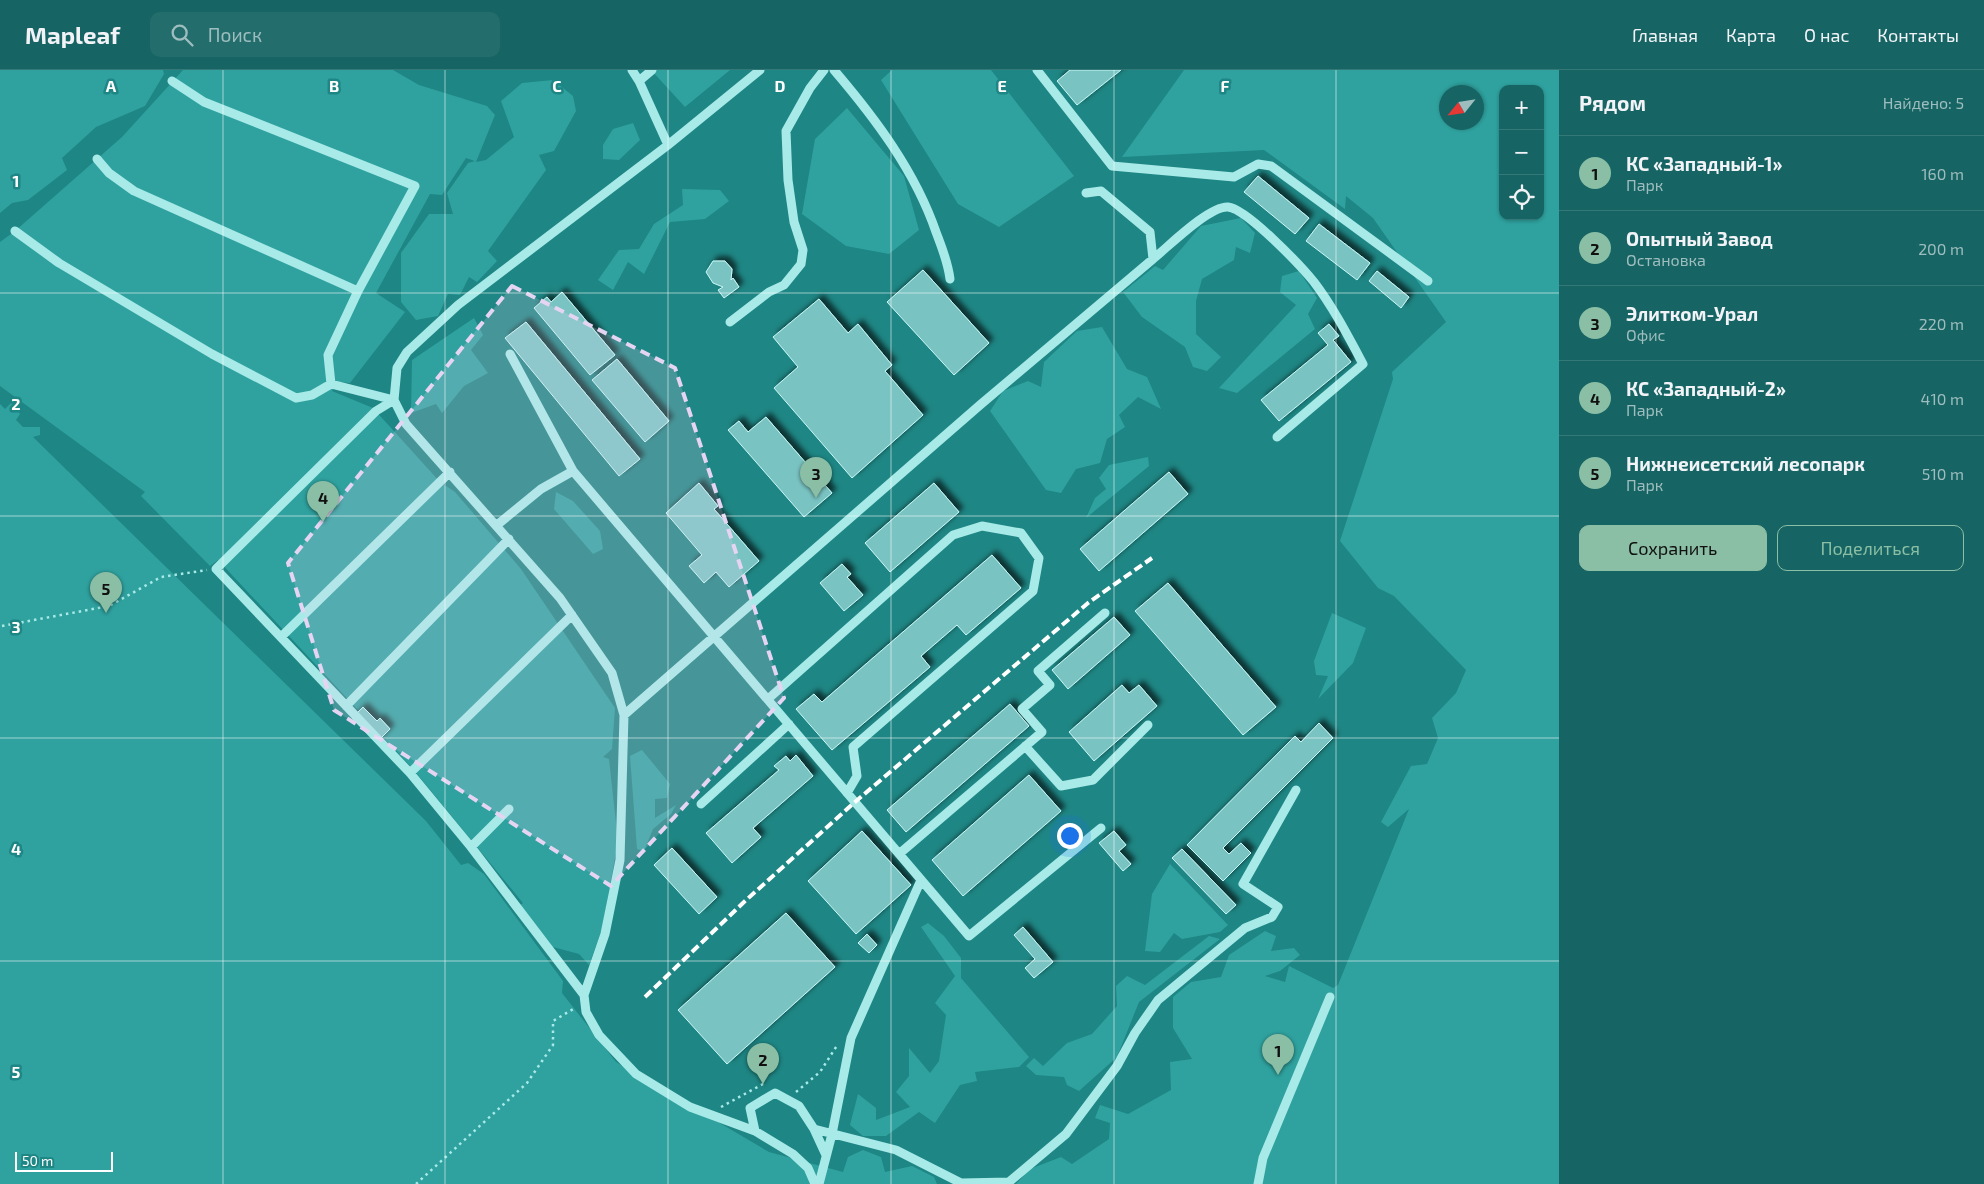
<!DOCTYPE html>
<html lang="ru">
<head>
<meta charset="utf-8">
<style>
	:root { --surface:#166463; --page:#236d6c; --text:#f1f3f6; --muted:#9ebdbe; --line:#357878; --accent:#8abfa5 }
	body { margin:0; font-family:"Exo 2",sans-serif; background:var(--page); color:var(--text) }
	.controls { position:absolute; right:15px; top:15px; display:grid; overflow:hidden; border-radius:10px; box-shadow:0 1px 4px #0004 }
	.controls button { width:45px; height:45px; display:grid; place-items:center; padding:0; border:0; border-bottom:1px solid var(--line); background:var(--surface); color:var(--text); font:25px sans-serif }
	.compass { position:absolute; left:1439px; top:15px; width:45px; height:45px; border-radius:50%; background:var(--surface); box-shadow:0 1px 4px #0004; rotate:240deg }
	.scale { position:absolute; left:15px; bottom:12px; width:98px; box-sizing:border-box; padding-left:5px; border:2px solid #fff; border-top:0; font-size:14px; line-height:18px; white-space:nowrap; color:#fff; -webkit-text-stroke:4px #1e8684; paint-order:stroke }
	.you { position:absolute; left:1069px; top:765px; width:18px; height:18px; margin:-12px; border:4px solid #fff; border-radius:50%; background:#1a73e8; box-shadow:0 0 0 8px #1a73e833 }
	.badge { display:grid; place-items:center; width:32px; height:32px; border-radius:50%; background:var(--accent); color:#111; font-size:16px; font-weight:700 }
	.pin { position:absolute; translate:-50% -41px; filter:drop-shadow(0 1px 2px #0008) }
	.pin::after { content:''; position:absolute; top:26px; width:18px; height:15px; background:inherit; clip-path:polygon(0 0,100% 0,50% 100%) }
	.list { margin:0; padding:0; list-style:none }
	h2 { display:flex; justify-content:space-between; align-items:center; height:65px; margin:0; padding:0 20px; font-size:21px }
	h2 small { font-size:16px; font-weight:400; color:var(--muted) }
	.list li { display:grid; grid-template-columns:32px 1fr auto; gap:15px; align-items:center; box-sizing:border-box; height:75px; padding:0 20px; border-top:1px solid var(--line) }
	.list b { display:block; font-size:19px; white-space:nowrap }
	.list p { margin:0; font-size:16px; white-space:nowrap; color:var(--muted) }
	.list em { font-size:16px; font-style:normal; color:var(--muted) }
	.actions { display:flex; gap:10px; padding:15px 20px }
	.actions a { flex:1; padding:11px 0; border:1px solid var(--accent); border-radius:10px; text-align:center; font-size:18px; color:var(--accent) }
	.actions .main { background:var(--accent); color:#111 }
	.icon { flex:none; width:28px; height:28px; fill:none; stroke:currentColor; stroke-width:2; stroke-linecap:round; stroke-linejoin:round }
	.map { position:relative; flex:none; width:1559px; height:1114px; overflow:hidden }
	header { display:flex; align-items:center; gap:30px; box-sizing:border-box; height:70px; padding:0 25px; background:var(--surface); border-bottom:1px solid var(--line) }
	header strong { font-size:24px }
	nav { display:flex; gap:28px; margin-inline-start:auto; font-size:18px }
	.search { width:350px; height:45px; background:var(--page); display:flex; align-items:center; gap:12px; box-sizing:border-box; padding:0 18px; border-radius:10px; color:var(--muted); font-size:19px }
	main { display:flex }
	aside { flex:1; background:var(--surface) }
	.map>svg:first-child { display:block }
</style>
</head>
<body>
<header>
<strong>Mapleaf</strong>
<div class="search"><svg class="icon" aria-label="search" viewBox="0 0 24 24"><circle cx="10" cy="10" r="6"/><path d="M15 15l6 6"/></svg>Поиск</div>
<nav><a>Главная</a><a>Карта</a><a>О нас</a><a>Контакты</a></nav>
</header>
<main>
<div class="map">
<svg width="1559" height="1114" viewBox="0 0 1559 1114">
	<defs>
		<filter id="shadow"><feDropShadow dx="4.5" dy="-4.5" stdDeviation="2.5" flood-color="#0009"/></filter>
	</defs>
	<rect width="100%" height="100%" fill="#1e8684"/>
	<path fill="#2fa29f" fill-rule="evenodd" d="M 0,0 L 163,0 L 164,4 L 145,36 L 96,57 L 62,88 L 67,100 L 28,130 L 12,133 L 0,143 Z
		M 183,0 L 393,0 L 419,15 L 487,36 L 495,45 L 476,92 L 486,90 L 514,67 L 501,31 L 522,13 L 553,10 L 573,26 L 576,41 L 554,81 L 539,85 L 546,100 L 488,181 L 497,191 L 477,212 L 469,207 L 460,225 L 448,224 L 438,246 L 416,250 L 401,232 L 401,183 L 429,144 L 453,144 L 447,123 L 468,93 L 475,91 L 466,88 L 442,125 L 430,124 L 376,223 L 405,242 L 350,313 L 339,312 L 332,321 L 373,338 L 440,412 L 455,422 L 521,499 L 615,638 L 612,679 L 603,687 L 609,689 L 618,771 L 602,859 L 589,895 L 579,884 L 553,877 L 520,835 L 523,833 L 413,699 L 218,490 L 210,496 L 141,426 L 145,422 L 0,316 L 0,172 L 15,161 L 122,67 Z
		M 651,0 L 730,0 L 685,37 Z
		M 892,0 L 991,0 L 1074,106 L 999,157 L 958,134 L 881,10 Z
		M 1184,0 L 1559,0 L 1559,1114 L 1016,1114 L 1030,1099 L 1061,1087 L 1072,1094 L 1109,1069 L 1110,1053 L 1095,1048 L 1100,1035 L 1128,1044 L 1171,1020 L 1170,992 L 1192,989 L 1173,958 L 1173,927 L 1191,912 L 1221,907 L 1229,885 L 1265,861 L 1276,866 L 1271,881 L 1294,878 L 1300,885 L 1280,901 L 1265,906 L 1285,912 L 1289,896 L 1333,918 L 1338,915 L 1409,739 L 1388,757 L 1381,752 L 1411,696 L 1427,694 L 1438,668 L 1432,648 L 1456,623 L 1466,600 L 1394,526 L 1378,518 L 1340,471 L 1393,309 L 1392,302 L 1446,252 L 1373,148 L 1346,126 L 1345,139 L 1264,80 L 1122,87 ZM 1503,19 L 1540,19 L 1540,146 L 1503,146 ZM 1446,22 L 1476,22 L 1476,52 L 1446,52 Z
		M 847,38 L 904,106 L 919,160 L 889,184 L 846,176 L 802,144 L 815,69 Z
		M 633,53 L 640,70 L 619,90 L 603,89 L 603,75 L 613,59 Z
		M 682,119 L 720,120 L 729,131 L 705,149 L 670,152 L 644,204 L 628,192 L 613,220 L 598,210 L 619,180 L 639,179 L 654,154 L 683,135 Z
		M 1241,148 L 1255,163 L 1250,183 L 1236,177 L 1234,190 L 1202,209 L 1196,231 L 1196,264 L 1221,287 L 1207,301 L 1193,297 L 1185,277 L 1142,247 L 1123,222 L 1155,196 L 1163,200 L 1201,156 Z
		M 1299,201 L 1317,228 L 1308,244 L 1315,259 L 1237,323 L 1219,318 L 1296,235 L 1280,222 L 1282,206 Z
		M 474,248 L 483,265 L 471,280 L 488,303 L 464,316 L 442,343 L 436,334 L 411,343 L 412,290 Z
		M 1102,257 L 1127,299 L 1147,307 L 1161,339 L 1138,327 L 1119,345 L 1125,357 L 1107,369 L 1100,393 L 1076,399 L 1061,423 L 1046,420 L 990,341 L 1003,321 L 1028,311 L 1041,317 L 1044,292 L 1077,261 Z
		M 12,332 L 20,344 L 16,350 L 23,357 L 40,357 L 40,365 L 33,367 L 426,751 L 461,795 L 468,793 L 484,804 L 563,911 L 562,923 L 616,992 L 769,1082 L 843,1102 L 848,1087 L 863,1080 L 881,1087 L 885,1102 L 912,1096 L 934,1107 L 937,1114 L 0,1114 L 0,334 L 5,339 Z
		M 1148,387 L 1149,396 L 1086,448 L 1095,428 L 1106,419 L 1099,408 L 1109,395 Z
		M 556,422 L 573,431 L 600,461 L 603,479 L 593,484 L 554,439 Z
		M 1332,543 L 1366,558 L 1353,593 L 1318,629 L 1328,606 L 1316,605 L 1314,591 Z
		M 642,680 L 670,714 L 667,728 L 655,729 L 655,748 L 676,735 L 671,744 L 653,759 L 644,781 L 637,779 L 630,686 Z
		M 1170,794 L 1228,855 L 1220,862 L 1182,869 L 1174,863 L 1160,882 L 1145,881 L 1152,824 Z
		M 928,853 L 944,866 L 961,888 L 961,908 L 1029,987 L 1019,997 L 975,1002 L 977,1011 L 960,1015 L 935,1053 L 919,1042 L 886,1066 L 863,1066 L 850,1055 L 858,1024 L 876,1038 L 876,1050 L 910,1037 L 896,1022 L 909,1006 L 909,978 L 930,1003 L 939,991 L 946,945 L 935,933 L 955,906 L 921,857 Z
		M 1209,866 L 1220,869 L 1139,932 L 1117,987 L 1079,1021 L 1067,1015 L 1064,1007 L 1036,1005 L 1026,996 L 1034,988 L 1043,996 L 1067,973 L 1092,964 L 1117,936 L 1116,916 L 1127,906 L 1145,915 Z"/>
	<path fill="#79c4c3" stroke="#cbf8f6" filter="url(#shadow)" d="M 1070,0 L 1121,0 L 1077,35 L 1057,11 Z
		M 1258,106 L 1309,148 L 1295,164 L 1244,122 Z
		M 1319,154 L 1370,193 L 1357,210 L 1306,171 Z
		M 713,191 L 725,191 L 732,199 L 731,210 L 733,208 L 739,217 L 724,228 L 718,220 L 723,217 L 713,213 L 706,202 Z
		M 923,200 L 989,273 L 954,305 L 887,232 Z
		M 1377,201 L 1409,227 L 1401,238 L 1369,211 Z
		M 562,222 L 615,285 L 590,305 L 534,238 L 547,227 L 551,232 Z
		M 819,229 L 848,263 L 858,254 L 892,295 L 885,301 L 923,345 L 852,408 L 774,318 L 798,297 L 773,267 Z
		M 526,252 L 640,389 L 619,406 L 505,268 Z
		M 1329,254 L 1339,266 L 1333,270 L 1351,292 L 1279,351 L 1261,330 L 1328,275 L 1318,263 Z
		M 617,289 L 669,351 L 645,372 L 592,310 Z
		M 766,347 L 832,423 L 804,447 L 728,360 L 739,351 L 748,362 Z
		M 1169,402 L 1188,424 L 1099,501 L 1080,479 Z
		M 699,413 L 718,436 L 714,439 L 759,491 L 729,517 L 716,502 L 704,513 L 689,496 L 702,485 L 666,443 Z
		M 934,413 L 959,442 L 890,502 L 865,473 Z
		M 992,485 L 1021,518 L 966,565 L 957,555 L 921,586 L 930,597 L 832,680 L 796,639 L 814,624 L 822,632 Z
		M 842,494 L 851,504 L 847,507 L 863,525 L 844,541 L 820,513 Z
		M 1168,513 L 1276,637 L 1243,665 L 1135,541 Z
		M 1114,547 L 1130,565 L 1068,619 L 1052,600 Z
		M 1122,615 L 1129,623 L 1139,615 L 1157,636 L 1094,691 L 1069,662 Z
		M 1010,634 L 1029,656 L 906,762 L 887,740 Z
		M 363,637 L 377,651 L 380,648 L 390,659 L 377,672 L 352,648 Z
		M 1319,653 L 1333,668 L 1223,778 L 1229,784 L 1241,773 L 1251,783 L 1223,811 L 1187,775 L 1295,666 L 1301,672 Z
		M 796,685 L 813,706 L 753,758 L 761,767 L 732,793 L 706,763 L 779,700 L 774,696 L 786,686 L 790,691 Z
		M 1029,705 L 1061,741 L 963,826 L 932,790 Z
		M 862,761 L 911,815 L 856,864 L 808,811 Z
		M 1114,761 L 1126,775 L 1119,781 L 1131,794 L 1123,801 L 1099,773 Z
		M 672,778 L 717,827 L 699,844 L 654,795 Z
		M 1182,779 L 1236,835 L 1226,844 L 1172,788 Z
		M 786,843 L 835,897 L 727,994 L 678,940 Z
		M 1023,857 L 1053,892 L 1034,908 L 1025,898 L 1035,889 L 1014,865 Z
		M 867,864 L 877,875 L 869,883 L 858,873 Z"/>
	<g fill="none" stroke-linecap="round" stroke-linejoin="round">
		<path stroke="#a7eae8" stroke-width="2.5" stroke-dasharray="2.5 4" stroke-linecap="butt" d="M 2,556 L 109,536 L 161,507 L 207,500
			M 796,1022 L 820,1002 L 838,974
			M 721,1037 L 763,1014 L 767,1015
			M 416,1114 L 527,1013 L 553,975 L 553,951 L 575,938"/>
		<path stroke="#a7eae8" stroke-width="9" d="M 632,0 L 639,11 L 668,75
			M 760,0 L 668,75 L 458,235 L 407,282 L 397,298 L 394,330 L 406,354 L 560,528 L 612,603 L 624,645 L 620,790 L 605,864 L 584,925 L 586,942 L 599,965 L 636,1004 L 690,1037 L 755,1061 L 793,1084 L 808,1098 L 815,1114
			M 834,0 C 875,48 915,101 936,162 C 942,178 948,192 950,209
			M 1037,0 L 1112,96 L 1234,107 L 1258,94 L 1271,96 L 1428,211
			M 172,11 L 204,32 L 415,116 L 358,221 L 328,285 L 331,314
			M 639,11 L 652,0
			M 97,89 L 109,103 L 134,121 L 358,221
			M 15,161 L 59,193 L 212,284 L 296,328 L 312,325 L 331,314 L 394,330 L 376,341 L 216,499 L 410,703 L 471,777 L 584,925
			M 1153,189 C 1169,176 1209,136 1228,137 C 1247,139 1301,196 1314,212 C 1333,237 1348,266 1363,294 L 1277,367
			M 730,252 L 769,222 L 784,215 L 801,194 L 803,180 L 794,152 L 788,110 L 786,61 L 810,18 L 824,0
			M 573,401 L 969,866 L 1101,758
			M 497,455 L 541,419 L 573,401 L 510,284
			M 281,567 L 450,402
			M 768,629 L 953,465 L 982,456 L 1021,463 L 1039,488 L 1033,521 L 853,677 L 857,706 L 847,723
			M 346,636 L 509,469
			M 624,645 L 980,335 L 1153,189 L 1150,162 L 1101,121 L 1086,123
			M 1025,676 L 1061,716 L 1093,710 L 1148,655
			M 410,703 L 572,545
			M 701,734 L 789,654
			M 471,777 L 509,739
			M 899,784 L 1042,662 L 1022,639 L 1050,615 L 1038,601 L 1105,543
			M 814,1059 L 896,1080 L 961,1113 L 1009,1112 L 1066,1064 L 1117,996 L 1135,963 L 1158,930 L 1245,858 L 1272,847 L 1278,837 L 1243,814 L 1296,720
			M 755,1061 L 750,1038 L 775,1023 L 799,1036 L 814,1059 L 826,1085
			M 819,1114 L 832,1064 L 851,968 L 921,810
			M 1258,1114 L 1263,1088 L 1330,927"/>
		<path stroke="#fff" stroke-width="4" stroke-dasharray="9 4" stroke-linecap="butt" d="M 645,927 L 744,832 L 855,732 L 1088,533 L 1152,488"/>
	</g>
	<path fill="#e5d5f2" fill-opacity="0.2" stroke="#e5d5f2" stroke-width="4" stroke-dasharray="10 6" stroke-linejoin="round" d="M 512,216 L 675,298 L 784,628 L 611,816 L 334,640 L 288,493 Z"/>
	<path fill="none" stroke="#fff" stroke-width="1" stroke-opacity="0.55" d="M 223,0 L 223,1114M 445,0 L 445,1114M 668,0 L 668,1114M 891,0 L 891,1114M 1114,0 L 1114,1114M 1336,0 L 1336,1114M 0,223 L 1559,223M 0,446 L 1559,446M 0,668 L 1559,668M 0,891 L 1559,891"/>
	<g font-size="16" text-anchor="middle" font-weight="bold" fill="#fff" stroke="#1e8684" stroke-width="5" stroke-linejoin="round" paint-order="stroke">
		<text x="111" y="22">A</text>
		<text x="334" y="22">B</text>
		<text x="557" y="22">C</text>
		<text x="780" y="22">D</text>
		<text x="1002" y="22">E</text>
		<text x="1225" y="22">F</text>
		<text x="16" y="117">1</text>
		<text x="16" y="340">2</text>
		<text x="16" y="563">3</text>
		<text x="16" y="785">4</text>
		<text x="16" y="1008">5</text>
	</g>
</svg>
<div class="controls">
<button>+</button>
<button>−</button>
<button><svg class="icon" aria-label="locate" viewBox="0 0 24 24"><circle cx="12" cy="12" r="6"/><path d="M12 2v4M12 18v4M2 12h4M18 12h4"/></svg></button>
</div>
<svg class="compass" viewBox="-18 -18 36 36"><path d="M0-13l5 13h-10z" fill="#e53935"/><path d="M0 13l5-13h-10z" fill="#9ebdbe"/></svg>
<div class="scale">50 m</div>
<div class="you"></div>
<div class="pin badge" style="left:1278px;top:1005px">1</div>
<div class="pin badge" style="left:763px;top:1014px">2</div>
<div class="pin badge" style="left:816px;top:428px">3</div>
<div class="pin badge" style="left:323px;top:452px">4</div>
<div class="pin badge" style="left:106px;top:543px">5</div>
</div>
<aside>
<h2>Рядом<small>Найдено: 5</small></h2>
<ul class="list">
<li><span class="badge">1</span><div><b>КС «Западный-1»</b><p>Парк</p></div><em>160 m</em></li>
<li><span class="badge">2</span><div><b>Опытный Завод</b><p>Остановка</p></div><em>200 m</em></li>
<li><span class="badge">3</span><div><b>Элитком-Урал</b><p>Офис</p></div><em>220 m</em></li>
<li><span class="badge">4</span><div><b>КС «Западный-2»</b><p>Парк</p></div><em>410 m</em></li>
<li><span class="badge">5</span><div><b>Нижнеисетский лесопарк</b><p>Парк</p></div><em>510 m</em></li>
</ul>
<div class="actions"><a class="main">Сохранить</a><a>Поделиться</a></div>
</aside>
</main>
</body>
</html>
